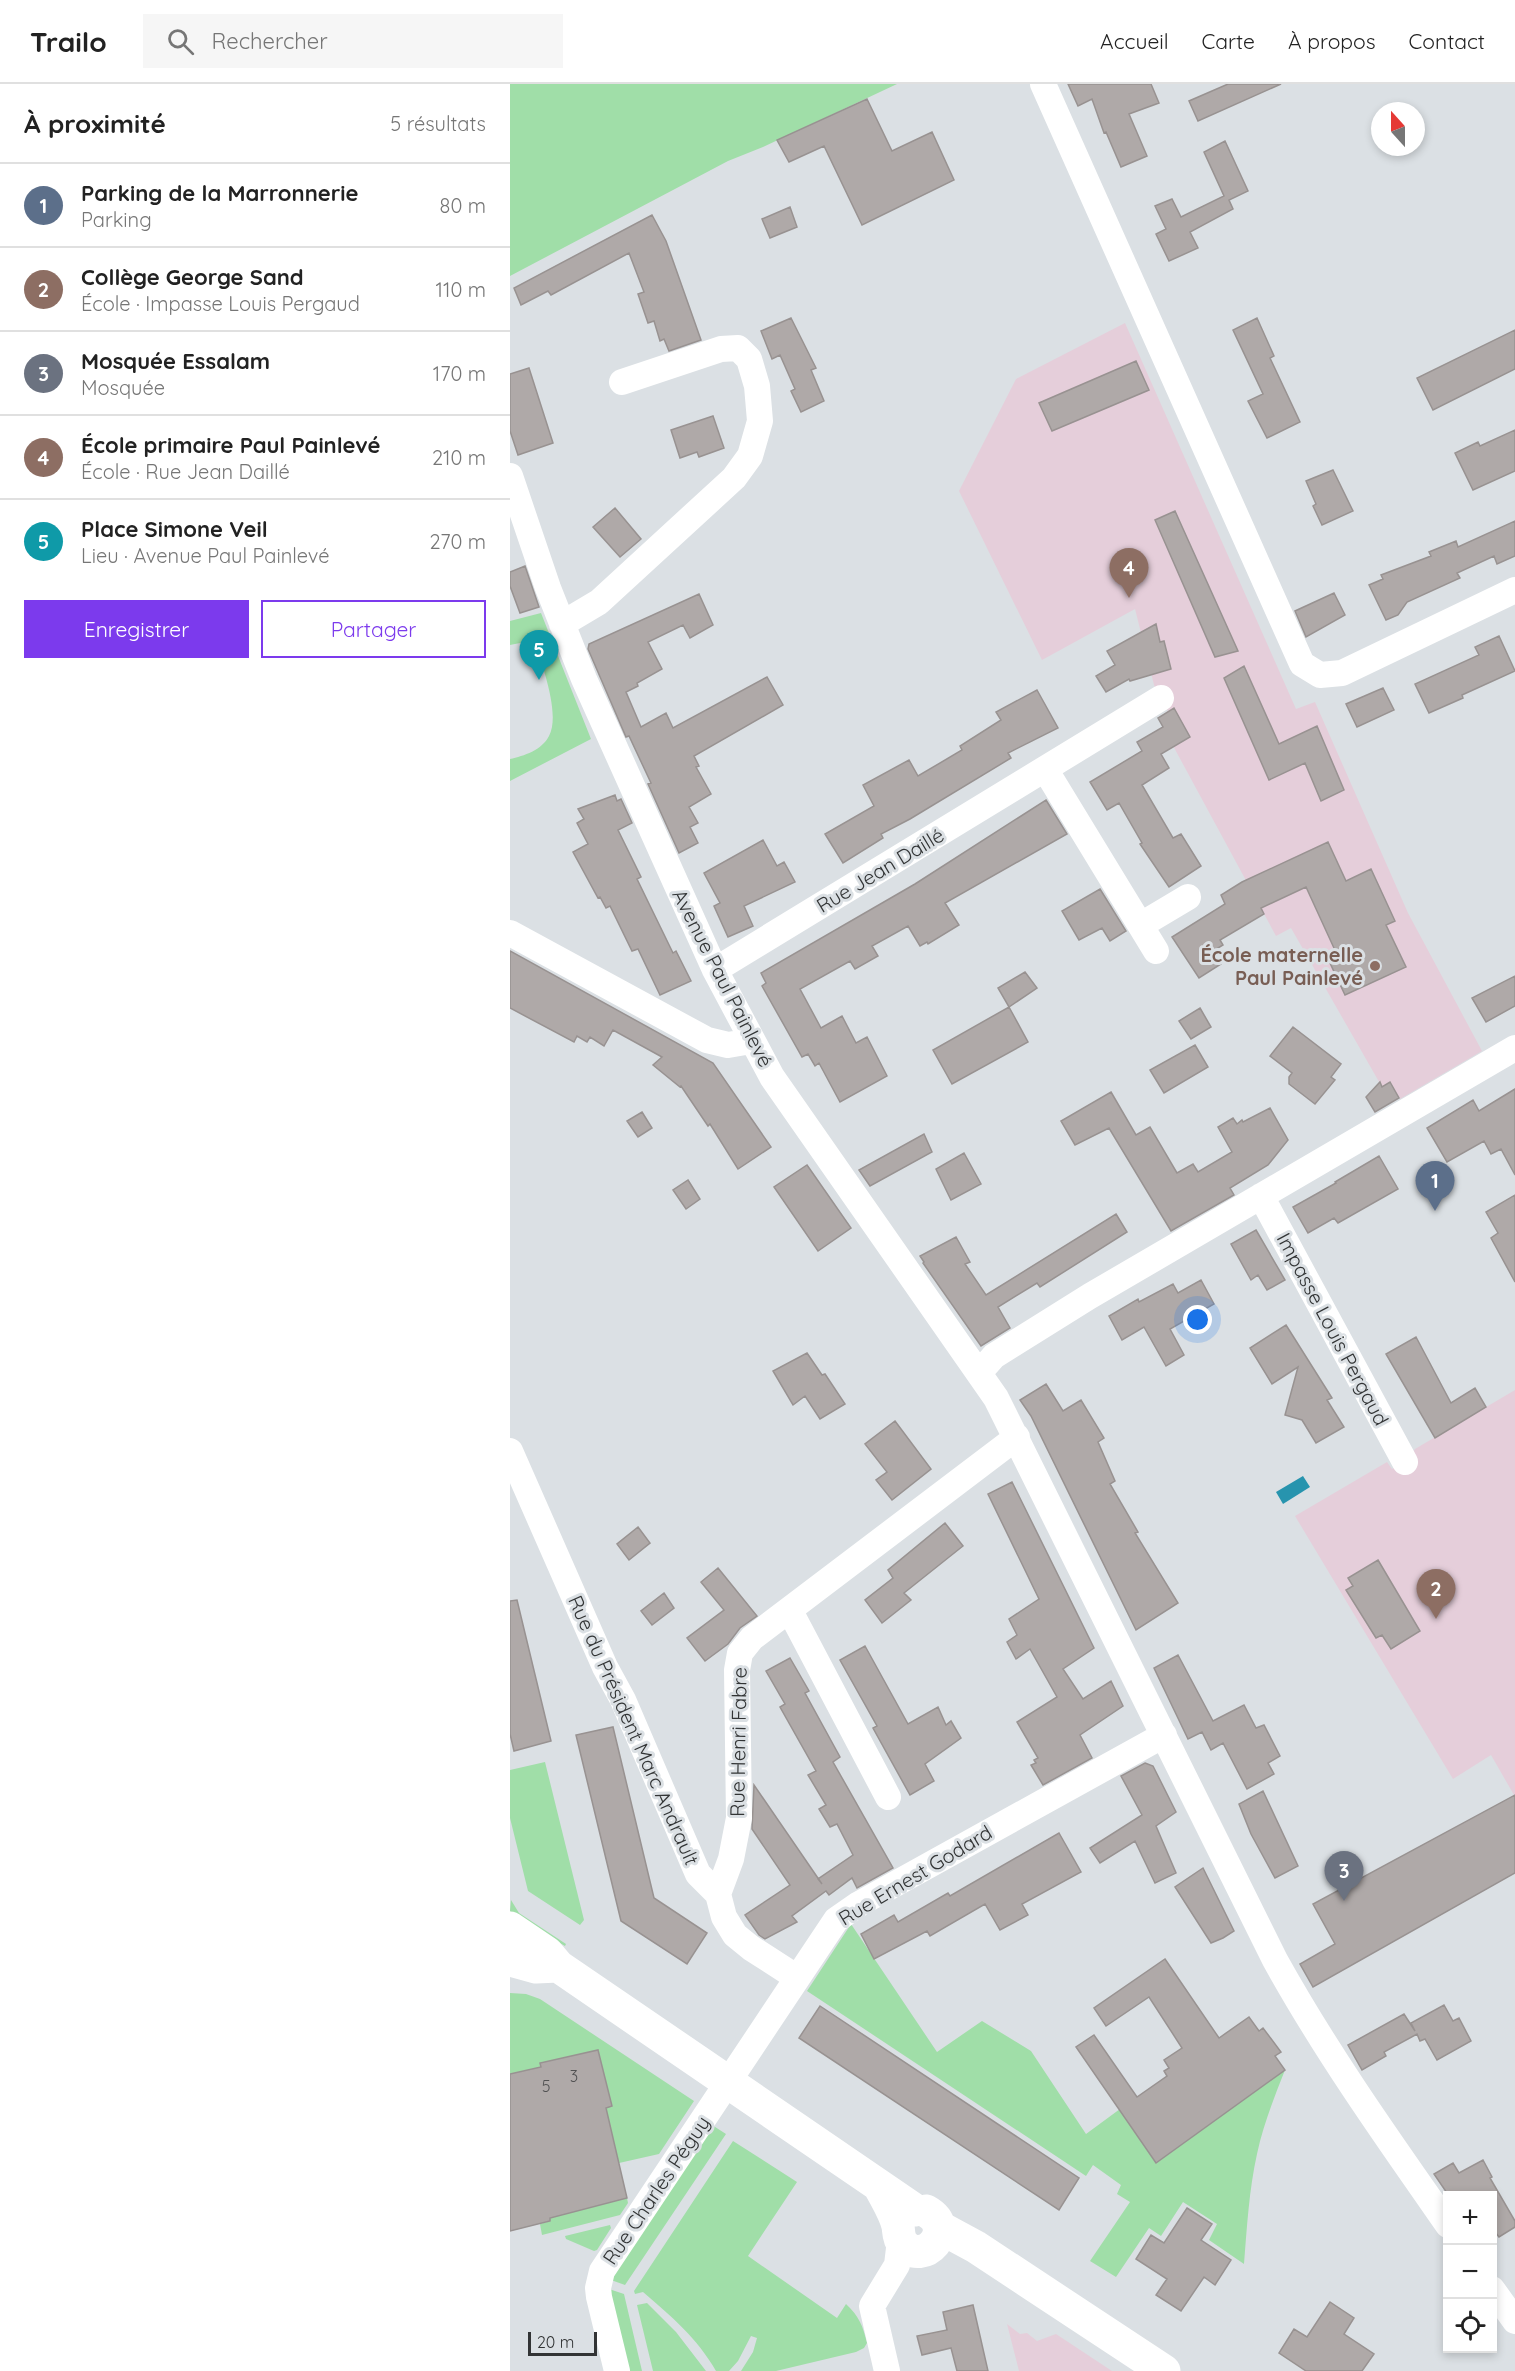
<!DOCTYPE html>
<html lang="fr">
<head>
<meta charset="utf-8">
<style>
	:root { --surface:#fff; --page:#f6f6f6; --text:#222; --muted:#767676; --line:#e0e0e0; --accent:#7c3aed }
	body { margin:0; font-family:Quicksand,sans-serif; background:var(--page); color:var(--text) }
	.controls { position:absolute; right:18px; bottom:18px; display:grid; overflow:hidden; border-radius:0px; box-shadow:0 3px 9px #0003 }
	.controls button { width:54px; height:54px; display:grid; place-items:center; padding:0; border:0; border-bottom:2px solid var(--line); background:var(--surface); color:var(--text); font:30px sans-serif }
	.compass { position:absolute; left:861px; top:18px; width:54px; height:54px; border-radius:50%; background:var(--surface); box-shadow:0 3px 9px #0003; rotate:339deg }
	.scale { position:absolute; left:18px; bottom:15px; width:69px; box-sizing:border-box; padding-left:6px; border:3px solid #323435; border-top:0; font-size:16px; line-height:21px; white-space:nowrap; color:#323435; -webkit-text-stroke:4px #dbe0e4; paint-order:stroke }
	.you { position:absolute; left:688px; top:1236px; width:21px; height:21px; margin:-15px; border:4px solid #fff; border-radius:50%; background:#1a73e8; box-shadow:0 0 0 9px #1a73e833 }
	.badge { display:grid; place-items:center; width:39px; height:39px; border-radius:50%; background:var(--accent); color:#fff; font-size:20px; font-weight:700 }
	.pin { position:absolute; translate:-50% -50px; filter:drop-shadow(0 2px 3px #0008) }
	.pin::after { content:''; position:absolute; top:32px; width:21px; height:18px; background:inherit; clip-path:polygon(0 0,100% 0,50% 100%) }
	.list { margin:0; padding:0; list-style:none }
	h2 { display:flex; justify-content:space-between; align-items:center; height:78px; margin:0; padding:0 24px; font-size:26px }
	h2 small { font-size:20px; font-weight:400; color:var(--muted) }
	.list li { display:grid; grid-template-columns:39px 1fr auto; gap:18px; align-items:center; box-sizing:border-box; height:84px; padding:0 24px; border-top:2px solid var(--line) }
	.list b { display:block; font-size:22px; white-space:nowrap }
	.list p { margin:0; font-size:20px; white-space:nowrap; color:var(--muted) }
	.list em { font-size:20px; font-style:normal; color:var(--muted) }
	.actions { display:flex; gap:12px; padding:18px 24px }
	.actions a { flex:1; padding:14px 0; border:2px solid var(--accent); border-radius:0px; text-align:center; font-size:21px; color:var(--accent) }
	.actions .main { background:var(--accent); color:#fff }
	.icon { flex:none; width:33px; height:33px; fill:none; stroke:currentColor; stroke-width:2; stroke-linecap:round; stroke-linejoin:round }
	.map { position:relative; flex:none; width:1005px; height:2287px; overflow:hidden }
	header { display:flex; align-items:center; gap:36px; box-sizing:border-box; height:84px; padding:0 30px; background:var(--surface); border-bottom:2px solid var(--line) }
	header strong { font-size:28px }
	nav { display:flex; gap:33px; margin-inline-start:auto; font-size:21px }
	.search { width:420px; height:54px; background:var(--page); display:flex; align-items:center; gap:15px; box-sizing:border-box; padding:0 21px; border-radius:0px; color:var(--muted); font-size:22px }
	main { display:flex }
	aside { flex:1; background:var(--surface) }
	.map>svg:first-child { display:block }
</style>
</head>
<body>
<header>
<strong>Trailo</strong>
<div class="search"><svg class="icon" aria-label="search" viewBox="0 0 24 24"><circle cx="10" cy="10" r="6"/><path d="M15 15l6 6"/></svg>Rechercher</div>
<nav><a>Accueil</a><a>Carte</a><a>À propos</a><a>Contact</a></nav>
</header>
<main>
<aside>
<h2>À proximité<small>5 résultats</small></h2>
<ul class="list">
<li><span class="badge" style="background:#5c6f8a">1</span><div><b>Parking de la Marronnerie</b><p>Parking</p></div><em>80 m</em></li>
<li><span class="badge" style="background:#8d6e63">2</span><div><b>Collège George Sand</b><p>École · Impasse Louis Pergaud</p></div><em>110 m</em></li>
<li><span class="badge" style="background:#6b7280">3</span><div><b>Mosquée Essalam</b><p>Mosquée</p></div><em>170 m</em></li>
<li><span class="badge" style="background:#8d6e63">4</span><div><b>École primaire Paul Painlevé</b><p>École · Rue Jean Daillé</p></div><em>210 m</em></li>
<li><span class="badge" style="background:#0f9aa8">5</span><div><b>Place Simone Veil</b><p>Lieu · Avenue Paul Painlevé</p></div><em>270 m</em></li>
</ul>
<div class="actions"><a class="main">Enregistrer</a><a>Partager</a></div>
</aside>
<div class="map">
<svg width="1005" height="2287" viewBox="0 0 1005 2287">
	<rect width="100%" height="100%" fill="#dbe0e4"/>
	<path fill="#e5ceda" d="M 615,239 L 786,625 L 805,618 L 898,829 L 972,967 L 890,1015 L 880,998 L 872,1003 L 781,844 L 766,852 L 648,634 L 658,627 L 644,601 L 625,525 L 532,576 L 449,407 L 506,295 Z
		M 1005,1306 L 1005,1721 L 1001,1713 L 1004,1711 L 981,1671 L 943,1695 L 785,1432 L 877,1378 L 882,1385 L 895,1378 L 905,1365 Z
		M 497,2240 L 510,2250 L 517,2249 L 527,2257 L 546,2250 L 602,2287 L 509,2287 Z"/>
	<path fill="#a0dea8" d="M 0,0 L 387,0 L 253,63 L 218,77 L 0,192 Z
		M 31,529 L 81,655 L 0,697 L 0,675 C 14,672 32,666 39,652 C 51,629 31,580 25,556 L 0,561 L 0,537 Z
		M 35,1678 L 74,1836 L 70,1841 L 18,1807 L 0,1734 L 0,1686 Z
		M 1,1816 L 9,1829 L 56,1860 L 55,1862 L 5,1833 L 0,1827 Z
		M 341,1840 L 427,1968 L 472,1937 L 521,1967 L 576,2050 L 610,2025 L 646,2079 L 775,1986 C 764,2014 753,2041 747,2070 C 739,2106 737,2143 734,2180 L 699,2156 L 707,2140 L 673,2118 L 651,2152 L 639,2144 L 606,2193 L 580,2177 L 620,2118 L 607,2110 L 611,2101 L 583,2081 L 576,2092 L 297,1907 Z
		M 0,1909 L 16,1910 L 30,1915 L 184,2017 L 149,2070 L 109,2079 L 96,2024 L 102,2022 L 88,1966 L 31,1979 L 31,1983 L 0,1990 Z
		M 202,2041 L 216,2050 L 115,2201 L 101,2196 Z
		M 223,2057 L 287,2098 L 238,2172 L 327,2234 L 336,2220 C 349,2232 353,2242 357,2259 L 354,2264 L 346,2268 L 266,2287 L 231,2287 L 243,2268 L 247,2254 L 241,2252 L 228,2277 L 219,2287 L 206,2287 C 188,2255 161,2232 133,2208 L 125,2210 L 124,2207 Z
		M 117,2114 L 118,2119 L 110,2131 L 32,2151 L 30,2140 L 40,2137 L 40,2134 Z
		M 100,2141 L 101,2144 L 87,2166 L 84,2167 L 56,2155 L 55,2152 Z
		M 99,2205 L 114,2210 L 132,2287 L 116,2287 Z
		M 137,2219 L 166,2248 L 196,2287 L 143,2287 L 127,2221 Z"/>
	<path fill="#2794ae" d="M 793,1392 L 800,1403 L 773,1420 L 766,1408 Z"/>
	<path fill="#afa9a8" stroke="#989291" stroke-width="1.5" d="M 558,0 L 641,0 L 649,19 L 619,30 L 637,72 L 611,83 L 596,48 L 594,49 L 582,15 L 568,22 Z
		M 718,0 L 771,0 L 688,37 L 679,17 Z
		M 357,15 L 382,67 L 422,48 L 444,96 L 352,141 L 314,62 L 279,78 L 267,56 Z
		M 715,57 L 738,107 L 719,116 L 723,125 L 680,148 L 688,164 L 659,177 L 646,150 L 656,145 L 645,122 L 662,115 L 671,133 L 714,112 L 694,68 Z
		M 280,123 L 287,143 L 260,154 L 252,135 Z
		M 142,131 L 156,157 L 191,256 L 159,267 L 154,255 L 150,257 L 144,237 L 138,239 L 128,210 L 134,208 L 119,169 L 41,211 L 38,207 L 11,221 L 4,204 Z
		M 281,234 L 306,284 L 301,286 L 314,317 L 291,328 L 281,307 L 285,305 L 270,271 L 262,275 L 251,247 Z
		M 747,234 L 764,272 L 760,274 L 790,338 L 757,354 L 738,317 L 753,310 L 723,246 Z
		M 1005,246 L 1005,285 L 923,326 L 907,294 Z
		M 626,277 L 639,306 L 542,347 L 529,319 Z
		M 19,284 L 43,359 L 8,371 L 0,347 L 0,290 Z
		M 203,332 L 214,364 L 189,373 L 187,368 L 170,374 L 161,346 Z
		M 1005,346 L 1005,387 L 963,406 L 945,369 L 968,358 L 970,362 Z
		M 823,386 L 843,427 L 812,441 L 803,422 L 806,420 L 796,397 Z
		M 105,424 L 131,455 L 110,473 L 83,443 Z
		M 665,427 L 728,567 L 705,573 L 645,436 Z
		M 1005,437 L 1005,472 L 987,480 L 984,472 L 947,489 L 950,494 L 897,518 L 888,531 L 876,536 L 859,501 L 873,495 L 871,491 L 921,472 L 919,468 L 946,457 L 948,463 Z
		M 15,482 L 29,523 L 10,529 L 0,502 L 0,488 Z
		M 824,509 L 835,531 L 796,553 L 785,527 Z
		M 189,510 L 203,541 L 180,554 L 173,541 L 138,558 L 152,585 L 127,599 L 128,602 L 116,608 L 131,643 L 156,629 L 163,644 L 257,593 L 273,621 L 184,672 L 189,682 L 186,683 L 201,710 L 179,723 L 188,739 L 180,743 L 188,759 L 169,769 L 138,700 L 141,699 L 119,652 L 116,653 L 78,565 L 79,560 Z
		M 646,540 L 650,558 L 654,557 L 661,585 L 620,597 L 619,595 L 596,608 L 586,592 L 605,581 L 597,567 Z
		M 989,552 L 1005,587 L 952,611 L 953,614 L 919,629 L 905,600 L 969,571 L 965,563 Z
		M 734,582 L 769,660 L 807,642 L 834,706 L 811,717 L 795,679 L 759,696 L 714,594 Z
		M 873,604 L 884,626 L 847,643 L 836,620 Z
		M 527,606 L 548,644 L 498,669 L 501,674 L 400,735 L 371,750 L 373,754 L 333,779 L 315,750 L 364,722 L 353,701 L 399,676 L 408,692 L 452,666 L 450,662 L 491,636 L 486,628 Z
		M 664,624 L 680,653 L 651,670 L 659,684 L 632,701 L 663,754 L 671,750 L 691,782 L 659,803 L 630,760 L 632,759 L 609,719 L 597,726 L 580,698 L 632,667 L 627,658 L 653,643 L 648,634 Z
		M 105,711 L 107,717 L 111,715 L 122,739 L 108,746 L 131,793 L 127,795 L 163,869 L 166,867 L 181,897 L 150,911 L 128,865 L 122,867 L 100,822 L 96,824 L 90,813 L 88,814 L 63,768 L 78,760 L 67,739 L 74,735 L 68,725 Z
		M 536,716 L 557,750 L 435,819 L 449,841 L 418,860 L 417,858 L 410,862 L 398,842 L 362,862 L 368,872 L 345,885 L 340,877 L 290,905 L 311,944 L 332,932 L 346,959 L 357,953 L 377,992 L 330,1018 L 309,979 L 305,982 L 298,970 L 292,973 L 252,902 L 256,899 L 251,889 L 405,800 Z
		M 253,756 L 267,782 L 274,778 L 285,798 L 234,822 L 243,842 L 218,853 L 204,822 L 210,819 L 194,789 Z
		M 818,758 L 836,797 L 861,785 L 885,837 L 876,841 L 896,883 L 835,911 L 820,879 L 829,875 L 796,803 L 751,824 L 754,830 L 710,856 L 713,861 L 703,867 L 711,880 L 689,894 L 662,853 L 715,820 L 711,811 L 732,798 Z
		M 590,805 L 616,847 L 600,857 L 592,844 L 569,856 L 552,827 Z
		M 0,867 L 203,979 L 261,1063 L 228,1085 L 200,1040 L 198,1042 L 171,1002 L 170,1003 L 143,981 L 152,973 L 103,946 L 94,962 L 80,953 L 77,958 L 67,952 L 64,958 L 0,924 Z
		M 515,888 L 527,904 L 499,923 L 488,904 Z
		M 1005,892 L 1005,922 L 976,938 L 962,914 Z
		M 499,923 L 518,958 L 442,1000 L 423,966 Z
		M 690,924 L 701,943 L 681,955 L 669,937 Z
		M 783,943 L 831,980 L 821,993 L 825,996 L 805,1020 L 779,1000 L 779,993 L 782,989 L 760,972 Z
		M 685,961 L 698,983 L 654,1009 L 640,986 Z
		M 870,998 L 872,1003 L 880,998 L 889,1014 L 865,1028 L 856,1013 Z
		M 1005,1005 L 1005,1091 L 991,1065 L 981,1070 L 974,1057 L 937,1078 L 917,1044 L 963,1016 L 969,1027 Z
		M 601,1008 L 626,1051 L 640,1043 L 667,1089 L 683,1080 L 688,1088 L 722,1068 L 708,1043 L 723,1034 L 727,1040 L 732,1036 L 733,1038 L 760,1024 L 778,1056 L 758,1081 L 720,1104 L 724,1111 L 661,1147 L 599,1044 L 565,1061 L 551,1037 Z
		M 132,1028 L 142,1044 L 128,1053 L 117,1037 Z
		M 414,1050 L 422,1068 L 360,1102 L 349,1086 Z
		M 454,1069 L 471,1100 L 441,1116 L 426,1085 Z
		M 869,1072 L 888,1105 L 828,1139 L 824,1134 L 798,1149 L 783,1123 L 826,1099 L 825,1098 Z
		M 297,1081 L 341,1144 L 308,1167 L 264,1103 Z
		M 178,1096 L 190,1115 L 176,1125 L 163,1106 Z
		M 1005,1111 L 1005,1198 L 981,1154 L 988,1149 L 976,1128 Z
		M 606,1130 L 617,1148 L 530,1203 L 527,1199 L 488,1223 L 500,1244 L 471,1262 L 413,1179 L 414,1178 L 410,1172 L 446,1153 L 460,1178 L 455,1180 L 476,1211 Z
		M 746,1146 L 775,1196 L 757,1206 L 748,1191 L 741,1196 L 721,1160 Z
		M 691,1196 L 704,1220 L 660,1245 L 674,1271 L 656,1282 L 634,1243 L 612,1256 L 599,1232 L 628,1215 L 629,1218 L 663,1200 L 668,1209 Z
		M 776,1241 L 822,1314 L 817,1316 L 834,1343 L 806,1359 L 792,1336 L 775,1331 L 788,1283 L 762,1300 L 740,1264 Z
		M 906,1253 L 941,1319 L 965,1304 L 976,1323 L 925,1354 L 876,1270 Z
		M 297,1269 L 312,1291 L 315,1290 L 335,1320 L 310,1335 L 295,1312 L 283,1321 L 263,1287 Z
		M 536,1300 L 553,1327 L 571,1316 L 594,1354 L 588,1358 L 605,1397 L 600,1400 L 628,1448 L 625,1449 L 668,1519 L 626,1546 L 521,1332 L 510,1316 Z
		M 385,1337 L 421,1385 L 382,1416 L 366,1396 L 377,1388 L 355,1360 Z
		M 502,1398 L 584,1564 L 553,1585 L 573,1615 L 601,1597 L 613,1622 L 570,1651 L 582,1674 L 533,1701 L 521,1681 L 526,1679 L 524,1676 L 528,1674 L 507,1638 L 547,1613 L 520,1565 L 506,1575 L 497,1558 L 507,1551 L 499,1535 L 529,1515 L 478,1410 Z
		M 435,1439 L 453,1462 L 394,1509 L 401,1516 L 372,1539 L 355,1516 L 383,1494 L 378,1486 Z
		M 128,1443 L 140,1459 L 119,1476 L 107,1460 Z
		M 868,1476 L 910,1547 L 881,1565 L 872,1551 L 866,1554 L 836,1506 L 843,1502 L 838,1494 Z
		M 208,1484 L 247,1532 L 230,1544 L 218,1560 L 195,1577 L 177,1554 L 214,1526 L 191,1498 Z
		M 154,1509 L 164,1524 L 142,1541 L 131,1527 Z
		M 7,1516 L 41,1657 L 4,1667 L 0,1650 L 0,1517 Z
		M 355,1562 L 398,1640 L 428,1623 L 436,1641 L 441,1637 L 451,1654 L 415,1680 L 424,1697 L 400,1711 L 363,1644 L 367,1642 L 330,1576 Z
		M 668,1571 L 703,1637 L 734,1621 L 746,1644 L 754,1641 L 770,1672 L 758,1679 L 764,1690 L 737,1705 L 713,1659 L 701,1666 L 692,1648 L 678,1655 L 644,1584 Z
		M 280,1574 L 299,1607 L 295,1609 L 330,1673 L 323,1678 L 383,1784 L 347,1804 L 342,1794 L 319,1811 L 316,1807 L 282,1832 L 287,1838 L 255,1855 L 249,1851 L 235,1831 L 280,1801 L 242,1745 L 244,1701 L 312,1800 L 308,1795 L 343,1771 L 327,1740 L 320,1743 L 309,1725 L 316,1721 L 298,1691 L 306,1687 L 270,1623 L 275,1620 L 256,1587 Z
		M 103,1643 L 144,1814 L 197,1849 L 177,1880 L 111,1837 L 66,1651 Z
		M 635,1679 L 643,1682 L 666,1728 L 646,1742 L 666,1789 L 645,1799 L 625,1757 L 590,1779 L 580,1764 L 632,1731 L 611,1692 Z
		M 753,1707 L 788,1782 L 765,1794 L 741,1750 L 729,1720 Z
		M 1005,1711 L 1005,1789 L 803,1903 L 790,1880 L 825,1860 L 803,1820 Z
		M 549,1749 L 571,1788 L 512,1820 L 518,1831 L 490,1846 L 475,1820 L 420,1852 L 417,1847 L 364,1875 L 351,1850 L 384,1831 L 388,1838 L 438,1809 L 440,1812 Z
		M 693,1784 L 724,1847 L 713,1854 L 701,1859 L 665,1803 Z
		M 655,1875 L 709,1954 L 739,1933 L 749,1947 L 753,1944 L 771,1968 L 765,1972 L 775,1986 L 646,2079 L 566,1963 L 584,1951 L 627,2013 L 657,1992 L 654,1987 L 659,1984 L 654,1976 L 672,1964 L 639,1913 L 596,1942 L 584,1924 Z
		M 934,1921 L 943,1937 L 949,1934 L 961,1957 L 927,1976 L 915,1955 L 910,1957 L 907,1950 L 874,1968 L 876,1972 L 852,1986 L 838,1961 L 894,1930 L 905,1947 L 901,1939 Z
		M 310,1922 L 569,2094 L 549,2126 L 289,1954 Z
		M 88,1966 L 102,2022 L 96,2024 L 117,2114 L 40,2134 L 40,2137 L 0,2147 L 0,1990 L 31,1983 L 30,1979 Z
		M 973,2076 L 982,2093 L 980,2094 L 1005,2137 L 1005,2143 L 989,2153 L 982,2144 L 982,2112 L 939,2112 L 924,2090 L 943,2079 L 949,2089 Z
		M 677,2124 L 702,2140 L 691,2156 L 721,2176 L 705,2201 L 694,2193 L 671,2227 L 646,2211 L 657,2195 L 626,2175 L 641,2151 L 654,2159 Z
		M 820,2218 L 844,2234 L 834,2250 L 864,2270 L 852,2287 L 796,2287 L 769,2269 L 784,2245 L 797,2253 Z
		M 463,2221 L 478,2287 L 447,2287 L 441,2264 L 412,2271 L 407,2252 L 437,2246 L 433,2228 Z"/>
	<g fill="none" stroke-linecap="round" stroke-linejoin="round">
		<path stroke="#fff" stroke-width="26" d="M 533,0 L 792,580 L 810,591 L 832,589 L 1005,506
			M 0,392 L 38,504 L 74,595 L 205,886 L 262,993 L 486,1314 L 765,1876 C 816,1968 877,2054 938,2141
			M 52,540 L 89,518 L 224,394 L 240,372 L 250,337 L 247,302 L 239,275 L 228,264 L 211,265 L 112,298
			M 535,685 L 646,867
			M 631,841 L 678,813
			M 0,849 L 197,956 L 218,961 L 241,957
			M 205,886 L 651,614
			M 751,1112 L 895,1378
			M 469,1289 L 484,1272 L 580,1212 L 1005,964
			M 0,1367 L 95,1583 L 113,1616 L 188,1790 L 208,1810 L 214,1833 L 225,1851 L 241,1864 L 286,1893
			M 280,1527 L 378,1713
			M 208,1810 L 221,1775 L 229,1734 L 227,1586 L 230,1569 L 242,1554 L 507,1353
			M 982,2205 L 1005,2237
			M 107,2287 L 89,2213 L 88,2204 L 92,2187 L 326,1836 L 349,1820 L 654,1651
			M 377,2287 L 362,2222 L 387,2181 L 390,2156"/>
		<path stroke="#fff" stroke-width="33" d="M 0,1844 L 37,1869 L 48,1882 L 405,2126
			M 0,1876 L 26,1883 L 48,1882
			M 370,2103 C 376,2115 385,2129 388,2142 C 389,2148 388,2154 393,2160 C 413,2184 449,2145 416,2127
			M 429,2143 L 466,2163 L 654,2287"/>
	</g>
	<circle fill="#8d6e63" stroke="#dbe0e4" stroke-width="2" cx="865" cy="882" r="6"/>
	<g text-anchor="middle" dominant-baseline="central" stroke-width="6" stroke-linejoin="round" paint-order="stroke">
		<g font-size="16" fill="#515152">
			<text x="64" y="1992">3</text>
			<text x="36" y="2002">5</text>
		</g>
		<g font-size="20" fill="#323435" stroke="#dbe0e4">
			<text transform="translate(370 786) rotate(-31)">Rue Jean Daillé</text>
			<text transform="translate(213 894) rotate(63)">Avenue Paul Painlevé</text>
			<text transform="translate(823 1245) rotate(62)">Impasse Louis Pergaud</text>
			<text transform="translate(124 1646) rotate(66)">Rue du Président Marc Andrault</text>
			<text transform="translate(228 1658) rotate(-89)">Rue Henri Fabre</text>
			<text transform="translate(405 1791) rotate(-31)">Rue Ernest Godard</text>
			<text transform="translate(146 2106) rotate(-56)">Rue Charles Péguy</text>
		</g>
		<g font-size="20" font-weight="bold" fill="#785e54" stroke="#dbe0e4" text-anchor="end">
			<text x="853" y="870">École maternelle<tspan x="853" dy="23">Paul Painlevé</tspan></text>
		</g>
	</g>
</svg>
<div class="controls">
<button>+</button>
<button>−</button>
<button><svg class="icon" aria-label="locate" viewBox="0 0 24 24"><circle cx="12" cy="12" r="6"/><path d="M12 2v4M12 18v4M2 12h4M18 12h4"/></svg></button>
</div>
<svg class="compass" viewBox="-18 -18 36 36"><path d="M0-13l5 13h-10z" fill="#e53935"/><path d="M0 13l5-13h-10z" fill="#767676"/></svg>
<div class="scale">20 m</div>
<div class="you"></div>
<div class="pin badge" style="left:925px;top:1127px;background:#5c6f8a">1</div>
<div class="pin badge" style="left:926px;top:1535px;background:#8d6e63">2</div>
<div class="pin badge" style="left:834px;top:1817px;background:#6b7280">3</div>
<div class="pin badge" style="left:619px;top:514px;background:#8d6e63">4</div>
<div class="pin badge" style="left:29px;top:596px;background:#0f9aa8">5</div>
</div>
</main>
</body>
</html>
